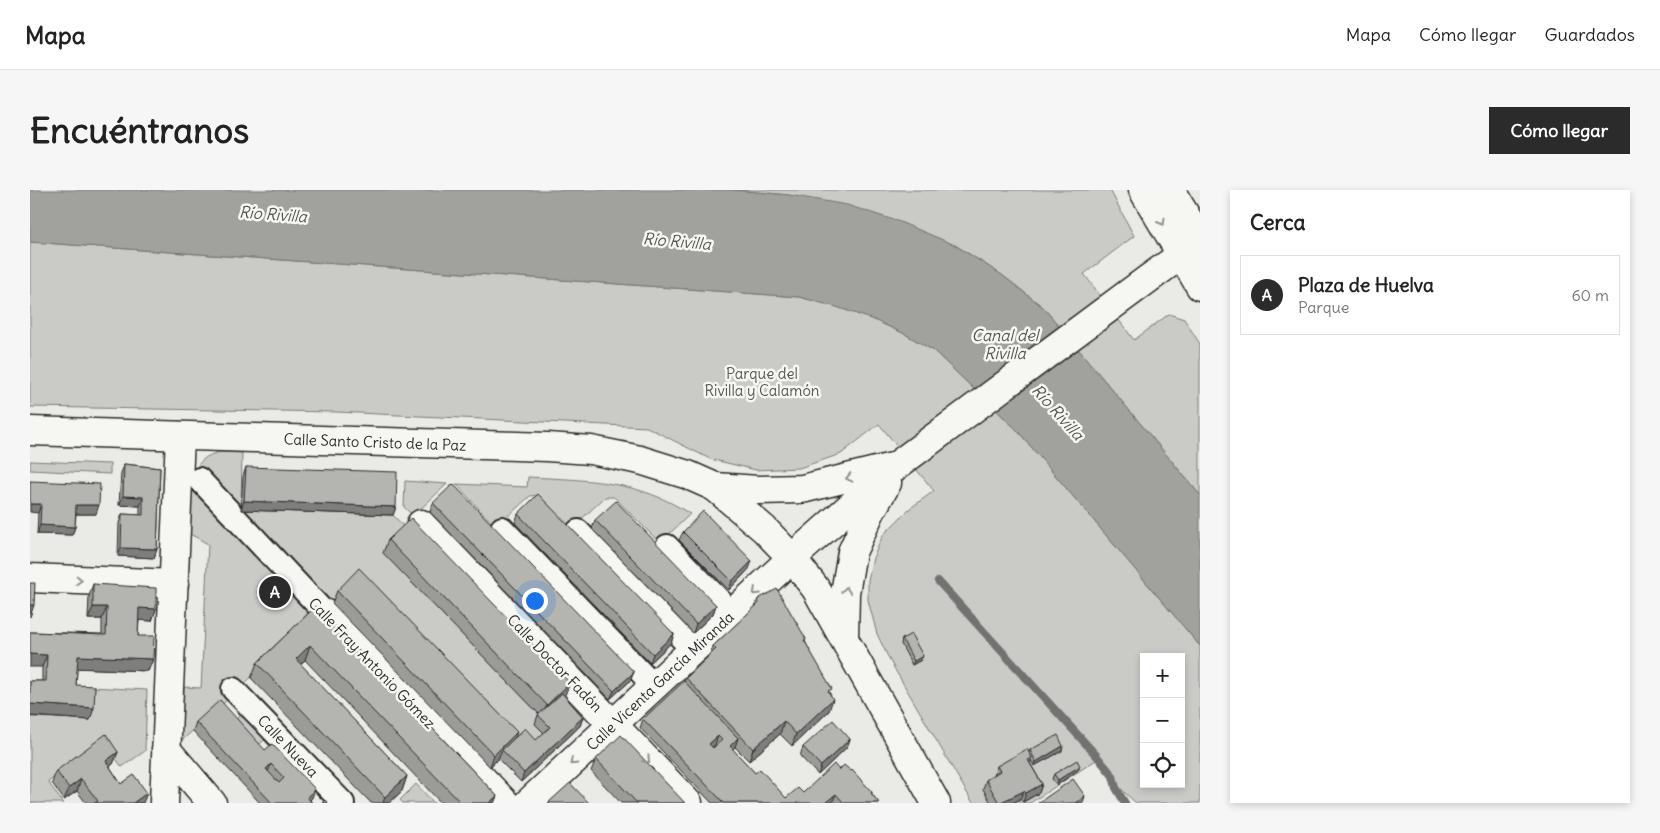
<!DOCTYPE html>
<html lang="es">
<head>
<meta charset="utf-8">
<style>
	:root { --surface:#fff; --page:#f6f6f6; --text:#222; --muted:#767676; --line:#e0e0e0; --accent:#2b2b2b }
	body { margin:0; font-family:Delius,sans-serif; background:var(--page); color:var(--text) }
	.controls { position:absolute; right:15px; bottom:15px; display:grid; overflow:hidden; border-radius:0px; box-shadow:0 2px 8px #0003 }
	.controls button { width:45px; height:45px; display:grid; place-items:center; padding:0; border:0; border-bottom:1px solid var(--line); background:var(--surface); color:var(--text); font:25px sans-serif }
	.you { position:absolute; left:504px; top:410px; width:18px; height:18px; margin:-12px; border:4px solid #fff; border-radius:50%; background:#1a73e8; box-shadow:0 0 0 8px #1a73e833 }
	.badge { display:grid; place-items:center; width:32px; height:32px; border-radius:50%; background:var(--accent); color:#fff; font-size:16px; font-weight:700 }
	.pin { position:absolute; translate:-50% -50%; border:2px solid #fff; box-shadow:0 1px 5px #0006 }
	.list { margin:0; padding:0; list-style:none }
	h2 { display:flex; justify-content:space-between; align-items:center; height:65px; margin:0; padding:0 20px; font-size:21px }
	h2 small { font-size:16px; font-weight:400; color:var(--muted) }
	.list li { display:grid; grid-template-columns:32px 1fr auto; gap:15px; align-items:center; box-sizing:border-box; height:80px; margin:0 10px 10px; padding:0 10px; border:1px solid var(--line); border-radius:0px }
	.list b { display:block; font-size:19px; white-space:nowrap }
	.list p { margin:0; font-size:16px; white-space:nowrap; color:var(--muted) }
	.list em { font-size:16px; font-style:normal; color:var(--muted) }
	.icon { flex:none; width:28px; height:28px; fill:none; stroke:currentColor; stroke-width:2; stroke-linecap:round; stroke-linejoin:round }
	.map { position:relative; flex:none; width:1170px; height:613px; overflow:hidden; border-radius:0px }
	header { display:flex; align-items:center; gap:30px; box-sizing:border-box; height:70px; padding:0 25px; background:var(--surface); border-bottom:1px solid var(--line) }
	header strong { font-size:24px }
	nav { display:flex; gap:28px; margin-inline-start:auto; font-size:18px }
	.intro { display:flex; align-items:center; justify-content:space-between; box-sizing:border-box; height:120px; padding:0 30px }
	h1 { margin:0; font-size:35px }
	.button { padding:12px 22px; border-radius:0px; background:var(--accent); color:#fff; font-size:18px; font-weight:700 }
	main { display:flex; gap:30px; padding:0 30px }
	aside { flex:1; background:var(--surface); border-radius:0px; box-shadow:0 2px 8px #0003 }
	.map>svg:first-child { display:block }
</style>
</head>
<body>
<header>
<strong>Mapa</strong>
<nav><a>Mapa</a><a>Cómo llegar</a><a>Guardados</a></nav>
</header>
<div class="intro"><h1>Encuéntranos</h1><a class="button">Cómo llegar</a></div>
<main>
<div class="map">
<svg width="1170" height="613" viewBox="0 0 1170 613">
	<rect width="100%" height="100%" fill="#eaeae6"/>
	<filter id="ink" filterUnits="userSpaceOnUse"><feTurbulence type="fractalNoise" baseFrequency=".02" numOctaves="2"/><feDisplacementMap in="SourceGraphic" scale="10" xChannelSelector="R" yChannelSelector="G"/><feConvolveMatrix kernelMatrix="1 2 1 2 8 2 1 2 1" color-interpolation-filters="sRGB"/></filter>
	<g filter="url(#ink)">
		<path fill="#cacac7" stroke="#7a7a79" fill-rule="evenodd" d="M 703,0 L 1080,0 L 1104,46 L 1054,84 L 1104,150 L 1139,124 L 1154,129 L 1170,154 L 1170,305 L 1013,117 L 972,85 L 925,55 L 759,5 Z
			M 0,52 L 769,107 L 807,117 L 844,130 L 875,144 L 904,161 L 986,239 L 1170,456 L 1170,613 L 1106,613 L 1094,602 L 1066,570 L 1000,613 L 943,613 L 860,471 L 847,444 L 838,410 L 838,390 L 843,368 L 853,345 L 879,319 L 904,301 L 849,234 L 811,264 L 769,278 L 726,280 L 680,269 L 617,237 L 307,222 L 0,217 ZM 1114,467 L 1151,467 L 1151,594 L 1114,594 Z
			M 190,262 L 212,263 L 211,319 L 363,325 L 377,340 L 354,363 L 512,527 L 517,546 L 503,559 L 483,555 L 302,413 C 250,458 203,507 151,551 L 154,497 L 171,498 L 178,354 L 160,344 C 160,334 161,323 161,312 C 162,288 162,268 190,262 Z
			M 0,271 L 80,274 L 80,284 L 0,280 Z
			M 498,287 C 557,290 609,290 660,324 L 630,353 L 584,307 L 575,307 L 541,339 L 508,305 L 500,306 L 466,337 L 426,294 L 497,297 Z
			M 375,291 L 417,294 L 383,326 L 374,317 Z
			M 61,497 L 117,500 L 115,561 L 92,577 L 73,552 L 18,592 L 33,613 L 0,613 L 0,527 L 56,529 Z
			M 226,509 L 252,569 L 234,550 L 228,556 L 205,530 Z
			M 386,594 L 404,613 L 373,613 L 370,610 Z"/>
		<path fill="#a1a19e" stroke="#727270" d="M 0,0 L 703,0 L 759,5 L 817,15 L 870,32 L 925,55 L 972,85 L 1013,117 L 1170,305 L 1170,456 L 986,239 L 904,161 L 875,144 L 844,130 L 807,117 L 769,107 L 0,52 Z"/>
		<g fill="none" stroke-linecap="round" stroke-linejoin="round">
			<path stroke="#727270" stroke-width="8" d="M 908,391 L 1066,565 L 1083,586 L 1086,598 L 1095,613"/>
			<defs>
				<path id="pedestrian" d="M 169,289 L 296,424
					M 472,338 L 624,496
					M 548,341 L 663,460
					M 637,356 L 703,424
					M 203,499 L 313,613"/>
				<path id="minor" d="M 685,297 L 728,300 L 772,299 L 862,277
					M 391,334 L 658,613
					M 0,388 L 144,394
					M 296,424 L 475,613
					M 814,448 L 815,403 L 822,362 L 841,321 L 857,293
					M 136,559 L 182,613
					M 134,613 L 150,246
					M 498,613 L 762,368 L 866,276 L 1118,89 L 1151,65 L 1170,54"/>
				<path id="tertiary" d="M 0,241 L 517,257 L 561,260 L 610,270 L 658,285 L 685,297 L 734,339 L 762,368 L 786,399 L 906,613"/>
				<path id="primary" d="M 1113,0 L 1170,96
					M 1140,0 L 1170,49"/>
			</defs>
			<use href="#pedestrian" stroke="#2b2b2b" stroke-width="26"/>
			<use href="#minor" stroke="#2b2b2b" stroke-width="31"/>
			<use href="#tertiary" stroke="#2b2b2b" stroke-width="31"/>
			<use href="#primary" stroke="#2b2b2b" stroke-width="31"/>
			<use href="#pedestrian" stroke="#f6f6f2" stroke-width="22"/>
			<use href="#minor" stroke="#f6f6f2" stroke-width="28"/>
			<use href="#tertiary" stroke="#f6f6f2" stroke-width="28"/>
			<use href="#primary" stroke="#f6f6f2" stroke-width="28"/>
		</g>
		<path fill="#9b9b98" stroke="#2b2b2b" d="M 94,274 L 130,278 L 127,359 L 124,368 L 88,366 L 89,333 L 92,324 L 110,325 L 110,316 L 89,315 L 91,283 Z
			M 216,277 L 366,317 L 363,325 L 211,320 L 213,286 Z
			M 0,291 L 66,324 L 46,324 L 45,337 L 42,345 L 7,344 L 8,323 Z
			M 403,313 L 604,482 L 600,491 L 580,509 L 400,322 Z
			M 488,324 L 644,444 L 641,453 L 620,473 L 485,333 Z
			M 565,330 L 686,415 L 683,424 L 663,443 L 562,339 Z
			M 653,342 L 719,379 L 699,400 L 649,350 Z
			M 358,350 L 535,505 L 534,506 L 553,527 L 550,536 L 491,592 L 468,569 L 460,577 L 302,413 L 307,401 L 486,547 L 506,550 L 514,543 L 505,534 L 508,525 L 509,524 L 353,363 Z
			M 63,394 L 126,419 L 122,431 L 109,430 L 108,446 L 123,469 L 118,481 L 47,478 L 46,495 L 60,530 L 0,526 L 0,491 L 12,491 L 12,477 L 0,442 L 72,444 L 72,429 L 58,429 L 59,406 Z
			M 728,409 L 776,449 L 775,451 L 800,504 L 799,521 L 762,556 L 750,544 L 719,571 L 705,557 L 702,559 L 725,583 L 756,608 L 773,603 L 809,580 L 842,602 L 842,604 L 849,613 L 682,613 L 610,538 L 613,529 L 654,491 L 656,488 L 679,466 L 683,456 L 725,417 Z
			M 286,416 L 467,606 L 464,613 L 411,613 L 275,470 L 270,474 L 377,586 L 372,601 L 359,613 L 341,613 L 221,488 L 227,473 Z
			M 872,449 L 891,470 L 882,475 L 871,454 Z
			M 166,532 L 235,560 L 282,608 L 280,610 L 282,613 L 230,613 L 163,541 Z
			M 820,549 L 817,557 L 788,585 L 770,566 L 773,557 Z
			M 1000,560 L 1032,561 L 1004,576 L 1001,570 L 1000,573 L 1012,594 L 1009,603 L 993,612 L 990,609 L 983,613 L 961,613 L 953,599 L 956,590 L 964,585 L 967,576 L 999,562 Z
			M 88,562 L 83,574 L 80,577 L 91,594 L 113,613 L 56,613 L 47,601 L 34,610 L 22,593 L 26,581 Z
			M 566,569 L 655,613 L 591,613 L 561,581 Z
			M 1050,576 L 1048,580 L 1027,595 L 1022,589 L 1024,584 Z"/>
		<path fill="#7e7e7c" stroke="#2b2b2b" d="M 93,306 L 113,307 L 110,316 L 89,315 Z
			M 214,311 L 366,317 L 363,325 L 211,320 Z
			M 0,314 L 11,314 L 8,323 L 0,322 Z
			M 46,315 L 69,315 L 66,324 L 43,324 Z
			M 10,335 L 45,337 L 42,345 L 7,344 Z
			M 91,358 L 127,359 L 124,368 L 88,366 Z
			M 722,371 L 719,379 L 699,400 L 702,391 Z
			M 0,415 L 4,415 L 0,427 Z
			M 686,415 L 683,424 L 663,443 L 666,434 Z
			M 63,417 L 77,417 L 72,429 L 58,429 Z
			M 109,418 L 126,419 L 122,431 L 104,430 Z
			M 644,444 L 641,453 L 620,473 L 623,464 Z
			M 280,455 L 275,470 L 260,484 L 266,469 Z
			M 0,464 L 17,465 L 12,477 L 0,477 Z
			M 48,466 L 123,469 L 118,481 L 43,478 Z
			M 893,466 L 891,470 L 882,475 L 884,471 Z
			M 604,482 L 600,491 L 580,509 L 584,501 Z
			M 540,493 L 535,505 L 512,527 L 517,515 Z
			M 803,509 L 799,521 L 762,556 L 766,544 Z
			M 0,514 L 64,518 L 60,530 L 0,526 Z
			M 553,527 L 550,536 L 491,592 L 494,583 Z
			M 754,531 L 750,544 L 719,571 L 723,559 Z
			M 487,542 L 483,555 L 472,560 L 468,569 L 460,577 L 464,565 Z
			M 688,546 L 685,555 L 676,563 L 679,554 Z
			M 708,548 L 705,557 L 696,565 L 700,556 Z
			M 820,549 L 817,557 L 788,585 L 791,576 Z
			M 1033,556 L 1032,561 L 1004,576 L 1006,572 Z
			M 88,562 L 83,574 L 71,583 L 76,571 Z
			M 241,574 L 238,582 L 236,579 Z
			M 1050,576 L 1048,580 L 1027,595 L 1028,590 Z
			M 377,586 L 372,601 L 359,613 L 353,613 L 355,607 Z
			M 51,589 L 47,601 L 34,610 L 39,598 Z
			M 1012,594 L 1009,603 L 993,612 L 996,603 Z
			M 285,599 L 282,608 L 277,613 L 277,607 Z
			M 994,601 L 990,609 L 983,613 L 969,613 Z
			M 117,603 L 113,613 L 103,613 Z
			M 806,604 L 802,613 L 795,613 Z
			M 467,606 L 464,613 L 459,613 Z
			M 1055,606 L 1053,613 L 1046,613 Z"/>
		<path fill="#b4b4b1" stroke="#2b2b2b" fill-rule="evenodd" d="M 94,274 L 130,278 L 127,359 L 91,358 L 92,324 L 113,325 L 113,307 L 93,306 Z
			M 216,277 L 367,282 L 366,317 L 214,311 Z
			M 0,291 L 70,294 L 69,315 L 46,315 L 45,337 L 10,335 L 11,314 L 0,314 Z
			M 423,294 L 604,482 L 584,501 L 403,313 Z
			M 508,304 L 644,444 L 623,464 L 488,324 Z
			M 586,311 L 686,415 L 666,434 L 565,330 Z
			M 673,321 L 722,371 L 702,391 L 653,342 Z
			M 381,328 L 540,493 L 517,515 L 358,350 Z
			M 329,378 L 487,542 L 464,565 L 307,401 Z
			M 0,393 L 5,393 L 4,415 L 0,415 Z
			M 63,394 L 126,398 L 126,419 L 109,418 L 108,446 L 124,446 L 123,469 L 48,466 L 46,495 L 65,496 L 64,518 L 0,514 L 0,491 L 16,491 L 17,465 L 0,464 L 0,442 L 76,445 L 77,417 L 63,417 Z
			M 747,399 L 776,449 L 774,450 L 802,499 L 798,501 L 803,509 L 766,544 L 754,531 L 723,559 L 656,488 L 686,459 L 683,456 L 729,413 L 728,409 Z
			M 286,416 L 467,606 L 459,613 L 431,613 L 280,455 L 266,469 L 377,586 L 355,607 L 227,473 Z
			M 881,444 L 893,466 L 884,471 L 872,449 Z
			M 654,491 L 708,548 L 700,556 L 725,583 L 730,579 L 756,608 L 768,598 L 773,603 L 804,574 L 809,580 L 814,575 L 821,581 L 822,580 L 842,602 L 841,603 L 849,613 L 814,613 L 806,604 L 795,613 L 694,613 L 613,529 ZM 688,546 L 692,550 L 683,558 L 679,554 Z
			M 532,503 L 553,527 L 494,583 L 472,560 L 495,538 L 506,550 L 520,537 L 508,525 Z
			M 190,510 L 235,560 L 242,554 L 285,599 L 277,607 L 282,613 L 242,613 L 166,532 ZM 241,574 L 254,588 L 249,593 L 236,579 Z
			M 803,530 L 820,549 L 791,576 L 773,557 Z
			M 76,544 L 88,562 L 76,571 L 91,594 L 104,585 L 117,603 L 103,613 L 65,613 L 68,611 L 51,589 L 39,598 L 26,581 Z
			M 591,545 L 655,613 L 607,613 L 566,569 Z
			M 1028,545 L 1033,556 L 1006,572 L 1000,560 Z
			M 997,559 L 1002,568 L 998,570 L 1012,594 L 996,603 L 994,601 L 969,613 L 956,590 L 970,581 L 967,576 Z
			M 1047,570 L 1050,576 L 1028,590 L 1024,584 Z
			M 1043,589 L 1055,606 L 1046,613 L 1008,613 Z
			M 540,593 L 559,613 L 518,613 Z
			M 295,610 L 298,613 L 292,613 Z"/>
		<defs><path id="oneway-chevron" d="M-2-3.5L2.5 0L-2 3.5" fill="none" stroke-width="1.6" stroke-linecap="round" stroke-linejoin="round" transform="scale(1.25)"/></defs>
		<g stroke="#90908e">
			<use href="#oneway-chevron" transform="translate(1132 32) rotate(60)"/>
			<use href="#oneway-chevron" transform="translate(819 288) rotate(167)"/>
			<use href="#oneway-chevron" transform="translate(49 390) rotate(2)"/>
			<use href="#oneway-chevron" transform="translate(816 400) rotate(-83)"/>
			<use href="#oneway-chevron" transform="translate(726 402) rotate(137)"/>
			<use href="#oneway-chevron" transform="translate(617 570) rotate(46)"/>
			<use href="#oneway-chevron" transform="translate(543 572) rotate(137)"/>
		</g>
	</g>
	<g text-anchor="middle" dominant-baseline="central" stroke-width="5" stroke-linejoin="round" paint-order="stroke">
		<g font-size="15" fill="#535352" stroke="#f6f6f2">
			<text x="732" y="183">Parque del<tspan x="732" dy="17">Rivilla y Calamón</tspan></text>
		</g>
		<g font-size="15" fill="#2b2b2b" stroke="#f6f6f2">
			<text transform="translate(345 252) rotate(2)">Calle Santo Cristo de la Paz</text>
			<text transform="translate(342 473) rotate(46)">Calle Fray Antonio Gómez</text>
			<text transform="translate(525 473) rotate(46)">Calle Doctor Fadón</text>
			<text transform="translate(630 491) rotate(-43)">Calle Vicenta García Miranda</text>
			<text transform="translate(258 556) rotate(46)">Calle Nueva</text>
		</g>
		<g font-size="16" font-style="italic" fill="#545453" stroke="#f6f6f2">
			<text transform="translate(243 24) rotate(4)">Río Rivilla</text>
			<text transform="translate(647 51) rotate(5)">Río Rivilla</text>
			<text x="975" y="145">Canal del<tspan x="975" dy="18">Rivilla</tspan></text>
			<text transform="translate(1028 222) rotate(48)">Río Rivilla</text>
		</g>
	</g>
</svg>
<div class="controls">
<button>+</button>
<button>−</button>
<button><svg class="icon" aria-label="locate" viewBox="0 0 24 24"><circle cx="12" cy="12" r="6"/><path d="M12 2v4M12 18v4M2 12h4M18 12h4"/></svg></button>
</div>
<div class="you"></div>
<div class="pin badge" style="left:245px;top:402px">A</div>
</div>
<aside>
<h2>Cerca<small></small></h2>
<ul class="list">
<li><span class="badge">A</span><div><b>Plaza de Huelva</b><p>Parque</p></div><em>60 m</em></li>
</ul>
</aside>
</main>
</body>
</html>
